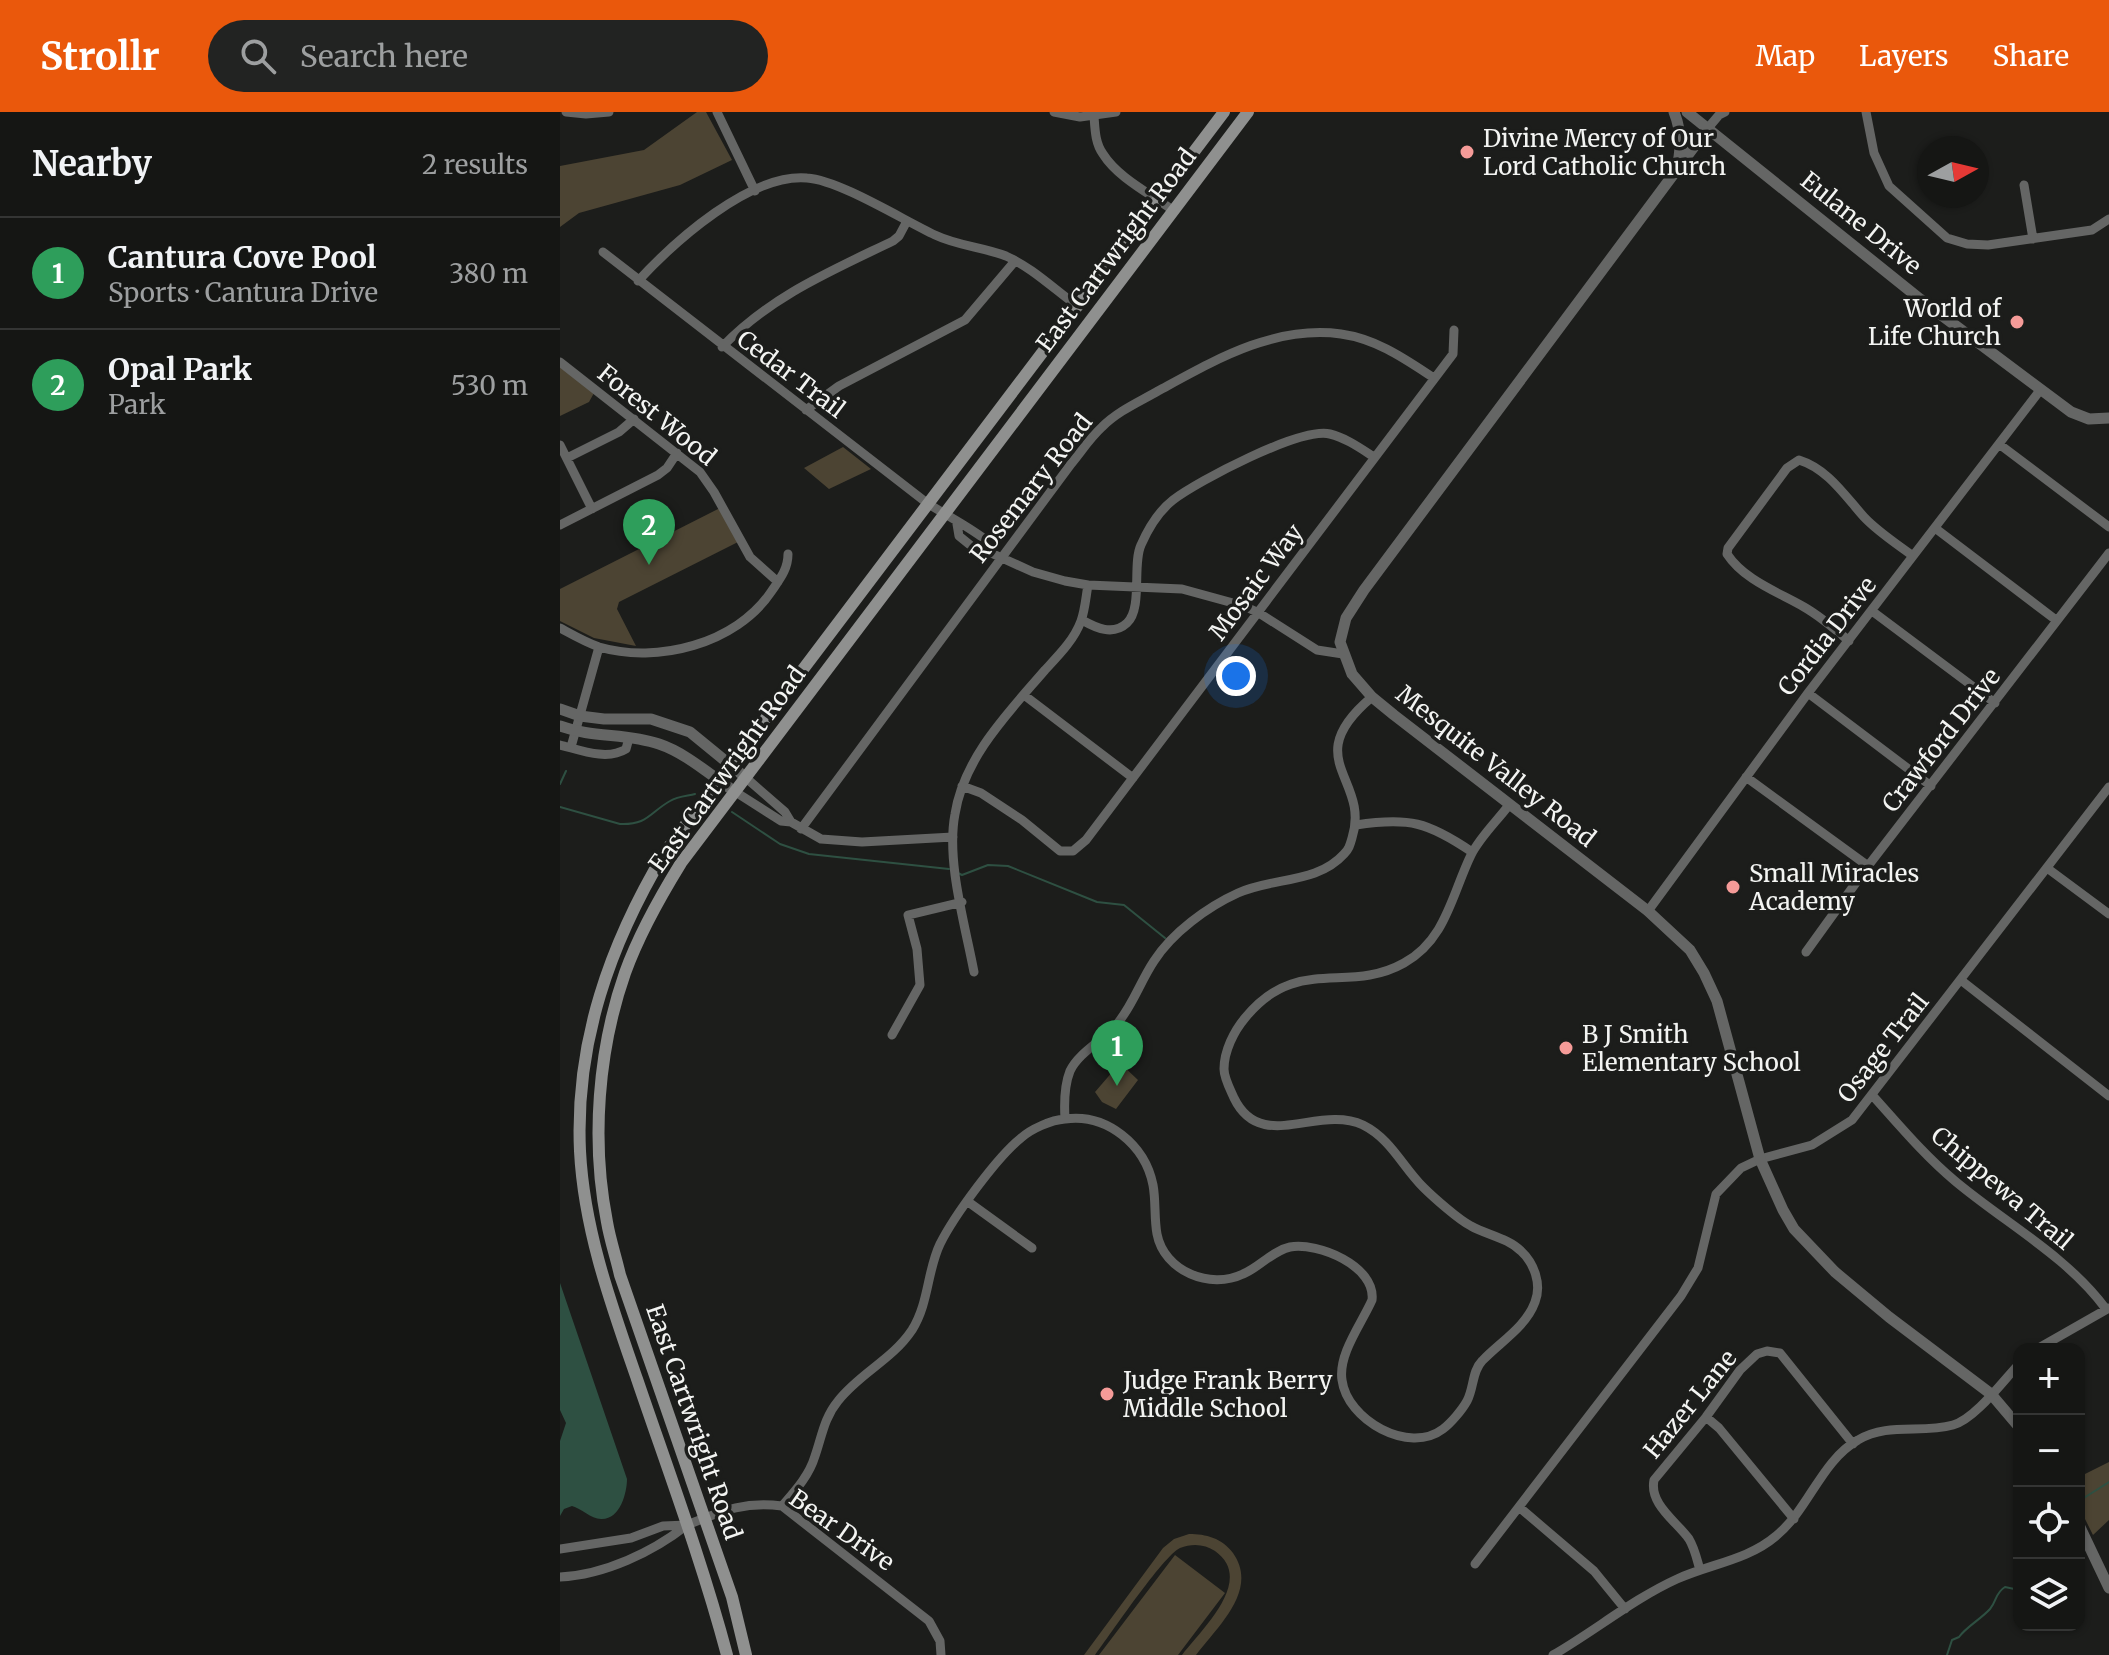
<!DOCTYPE html>
<html lang="en">
<head>
<meta charset="utf-8">
<style>
	:root { --surface:#151614; --page:#222322; --text:#f1f3f6; --muted:#9d9fa0; --line:#343534; --accent:#ea580c }
	body { margin:0; font-family:Merriweather,serif; background:var(--page); color:var(--text) }
	.controls { position:absolute; right:24px; bottom:24px; display:grid; overflow:hidden; border-radius:16px; box-shadow:0 2px 6px #0004 }
	.controls button { width:72px; height:72px; display:grid; place-items:center; padding:0; border:0; border-bottom:2px solid var(--line); background:var(--surface); color:var(--text); font:40px sans-serif }
	.compass { position:absolute; left:1357px; top:24px; width:72px; height:72px; border-radius:50%; background:var(--surface); box-shadow:0 2px 6px #0004; rotate:82deg }
	.you { position:absolute; left:676px; top:564px; width:28px; height:28px; margin:-20px; border:6px solid #fff; border-radius:50%; background:#1a73e8; box-shadow:0 0 0 12px #1a73e833 }
	.badge { display:grid; place-items:center; width:52px; height:52px; border-radius:50%; background:var(--accent); color:#fff; font-size:26px; font-weight:700 }
	.pin { position:absolute; translate:-50% -66px; filter:drop-shadow(0 2px 4px #0008) }
	.pin::after { content:''; position:absolute; top:42px; width:28px; height:24px; background:inherit; clip-path:polygon(0 0,100% 0,50% 100%) }
	.list { margin:0; padding:0; list-style:none }
	h2 { display:flex; justify-content:space-between; align-items:center; height:104px; margin:0; padding:0 32px; font-size:34px }
	h2 small { font-size:26px; font-weight:400; color:var(--muted) }
	.list li { display:grid; grid-template-columns:52px 1fr auto; gap:24px; align-items:center; box-sizing:border-box; height:112px; padding:0 32px; border-top:2px solid var(--line) }
	.list b { display:block; font-size:30px; white-space:nowrap }
	.list p { margin:0; font-size:26px; white-space:nowrap; color:var(--muted) }
	.list em { font-size:26px; font-style:normal; color:var(--muted) }
	.icon { flex:none; width:44px; height:44px; fill:none; stroke:currentColor; stroke-width:2; stroke-linecap:round; stroke-linejoin:round }
	.map { position:relative; flex:none; width:1549px; height:1543px; overflow:hidden }
	header { display:flex; align-items:center; gap:48px; box-sizing:border-box; height:112px; padding:0 40px; background:var(--accent); color:#fff }
	header strong { font-size:38px }
	nav { display:flex; gap:44px; margin-inline-start:auto; font-size:28px }
	.search { width:560px; height:72px; background:var(--page); display:flex; align-items:center; gap:20px; box-sizing:border-box; padding:0 28px; border-radius:44px; color:var(--muted); font-size:30px }
	main { display:flex }
	aside { flex:1; background:var(--surface) }
	.map>svg:first-child { display:block }
</style>
</head>
<body>
<header>
<strong>Strollr</strong>
<div class="search"><svg class="icon" aria-label="search" viewBox="0 0 24 24"><circle cx="10" cy="10" r="6"/><path d="M15 15l6 6"/></svg>Search here</div>
<nav><a>Map</a><a>Layers</a><a>Share</a></nav>
</header>
<main>
<aside>
<h2>Nearby<small>2 results</small></h2>
<ul class="list">
<li><span class="badge" style="background:#2e9e5b">1</span><div><b>Cantura Cove Pool</b><p>Sports · Cantura Drive</p></div><em>380 m</em></li>
<li><span class="badge" style="background:#2e9e5b">2</span><div><b>Opal Park</b><p>Park</p></div><em>530 m</em></li>
</ul>
</aside>
<div class="map">
<svg width="1549" height="1543" viewBox="0 0 1549 1543">
	<rect width="100%" height="100%" fill="#1c1d1b"/>
	<path fill="#4c4433" d="M 137,0 L 146,0 L 172,48 L 120,73 L 19,101 L 0,115 L 0,54 L 84,38 Z
		M 0,255 L 34,281 L 29,290 L 0,304 Z
		M 283,335 L 311,357 L 269,377 L 244,356 Z
		M 160,396 L 178,430 L 59,490 L 57,497 L 76,534 L 34,526 L 0,509 L 0,477 Z
		M 560,951 L 578,968 L 556,997 L 542,990 L 535,980 Z
		M 1549,1350 L 1549,1408 L 1533,1423 L 1519,1395 L 1519,1365 Z
		M 629,1422 C 646,1422 662,1426 673,1441 C 699,1478 658,1514 636,1543 L 622,1543 C 641,1518 696,1468 655,1439 C 645,1432 632,1431 620,1436 C 603,1444 550,1523 535,1543 L 524,1543 L 603,1436 L 614,1427 Z
		M 615,1443 L 665,1481 L 618,1543 L 539,1543 Z"/>
	<path fill="#2e5042" d="M 0,1171 L 67,1367 C 67,1381 60,1408 41,1407 C 31,1407 21,1396 12,1394 L 4,1397 L 0,1404 L 0,1329 L 6,1311 L 0,1298 Z"/>
	<g fill="none" stroke-linecap="round" stroke-linejoin="round">
		<path stroke="#2e5042" stroke-width="2" d="M 0,672 L 6,659
			M 0,695 L 60,712 C 88,713 89,701 110,689 C 118,684 127,684 135,682
			M 172,700 L 220,732 L 249,742 L 389,757
			M 398,761 L 402,763 L 428,753 L 448,754 L 537,790 L 564,793 L 605,826
			M 1519,1389 L 1549,1370
			M 1387,1543 L 1392,1528 L 1399,1525 C 1406,1515 1421,1507 1430,1497 C 1437,1489 1435,1481 1445,1475 L 1459,1478"/>
		<path stroke="#656665" stroke-width="9" d="M 6,0 L 26,2 L 49,0
			M 157,0 L 195,79
			M 494,0 L 520,5 L 556,0
			M 1306,0 L 1314,41 L 1329,74 L 1387,126 L 1407,132 L 1428,133 L 1532,118 L 1549,107
			M 534,4 C 535,17 535,31 543,42 C 558,66 591,82 614,99
			M 1148,16 L 1159,3 L 1165,0
			M 1464,73 L 1473,127
			M 43,140 L 367,391 C 389,405 410,415 430,431 L 431,441
			M 78,169 C 114,130 190,61 247,66 C 279,68 343,108 375,123 C 398,134 423,135 446,144 C 471,155 494,177 516,193
			M 162,235 C 211,184 271,159 333,129 L 339,124 L 347,109
			M 0,250 L 140,360 L 154,380 L 190,445 L 218,470
			M 246,298 L 279,274 L 405,208 L 455,149
			M 1439,332 L 1549,415
			M 0,333 L 32,397
			M 7,346 L 59,320 L 74,307
			M 397,412 L 399,424 L 420,441 L 431,441 L 473,460 L 505,469 L 528,473 L 622,477 L 684,494 L 699,501 L 757,538 L 783,542
			M 0,413 L 98,363 L 107,356 L 117,341
			M 1375,416 L 1496,508
			M 1312,499 L 1435,591
			M 522,508 C 536,516 553,524 567,511 C 583,496 572,452 581,433 C 588,417 599,399 613,388 C 638,369 740,315 770,322 C 786,326 800,336 814,345
			M 0,516 C 13,523 25,530 39,535 C 97,552 176,532 211,480 C 219,468 228,458 228,442
			M 1289,529 C 1275,517 1260,504 1244,495 C 1218,480 1184,468 1167,442 L 1168,436 L 1227,356 L 1239,348 C 1268,357 1285,384 1304,405 C 1318,420 1337,432 1353,444
			M 1248,581 L 1371,674
			M 464,583 L 573,666
			M 0,633 C 20,638 47,649 66,637 L 69,626
			M 11,635 L 39,535
			M 185,665 L 225,700 L 231,710
			M 1186,665 L 1308,754
			M 402,674 L 421,681 L 462,708 L 500,739 L 513,739 L 526,728 L 893,242 L 894,218
			M 174,679 L 221,709 L 231,710 L 261,727 L 302,730 L 393,725
			M 796,713 C 849,705 868,710 912,740
			M 241,717 L 511,352 C 521,340 530,326 542,315 C 558,299 579,290 598,279 C 655,248 714,213 781,222 C 817,227 845,247 874,266
			M 1487,756 L 1549,802
			M 1088,799 L 1248,581 L 1481,277
			M 1246,840 L 1308,754 L 1549,441
			M 414,860 C 405,812 386,749 395,702 C 404,645 449,600 485,558 C 499,543 514,528 521,509 C 525,498 526,484 528,473
			M 1402,869 L 1549,984
			M 332,923 L 360,873 L 357,837 L 348,803 L 402,790
			M 1313,984 C 1339,1013 1365,1044 1395,1069 C 1445,1111 1507,1144 1546,1197
			M 505,1007 C 504,990 504,974 510,959 C 519,940 544,928 557,912 C 573,893 580,870 594,849 C 612,821 647,795 678,781 C 713,765 757,772 784,742 C 789,737 790,733 792,726 C 811,666 737,648 812,585
			M 407,1089 L 472,1136
			M 1477,1237 L 1549,1196
			M 1146,1305 L 1159,1316 L 1234,1407
			M 222,1394 C 235,1379 249,1364 255,1344 C 262,1324 264,1306 278,1289 C 300,1261 332,1248 352,1218 C 369,1191 367,1159 380,1132 C 394,1104 437,1045 461,1026 C 471,1017 491,1008 505,1007 C 547,1001 585,1033 593,1073 C 596,1089 594,1106 597,1122 C 604,1159 650,1178 683,1162 C 700,1155 712,1139 730,1135 C 758,1130 816,1154 812,1188 C 802,1211 778,1242 782,1268 C 787,1308 849,1343 883,1317 C 891,1311 902,1298 907,1289 C 914,1276 912,1259 922,1249 C 940,1230 966,1215 975,1190 C 982,1172 974,1151 961,1139 C 948,1126 927,1123 911,1114 C 899,1108 873,1085 863,1075 C 842,1054 831,1027 803,1013 C 758,992 701,1042 674,986 C 670,977 664,966 664,957 C 664,939 674,919 685,906 C 737,842 787,883 844,851 C 886,828 892,782 911,743 C 920,725 937,709 949,693
			M 959,1395 L 1034,1459 L 1065,1497
			M 127,1413 C 162,1399 184,1389 222,1394 L 369,1509 L 380,1529 L 381,1543
			M 0,1437 L 71,1426 L 103,1414 L 127,1413 C 93,1440 44,1463 0,1465
			M 915,1452 L 1121,1184 L 1138,1156 L 1156,1082 L 1181,1056 L 1200,1047 L 1252,1033 L 1292,1008 L 1549,675
			M 1140,1458 C 1137,1448 1135,1437 1129,1427 C 1116,1409 1089,1392 1094,1368 L 1146,1305 L 1180,1258 L 1197,1242 L 1207,1239 L 1220,1241 L 1293,1332
			M 993,1543 C 1035,1519 1073,1487 1117,1467 C 1150,1452 1188,1448 1216,1424 C 1249,1397 1261,1349 1298,1328 C 1328,1310 1361,1322 1393,1313 C 1415,1307 1443,1269 1459,1252"/>
		<path stroke="#656665" stroke-width="11" d="M 1114,0 C 1122,20 1122,38 1116,58
			M 1127,0 L 1360,187 L 1511,300 L 1529,307 L 1549,306
			M 1148,16 L 804,478 L 786,506 L 780,530 L 792,562 L 812,585 L 834,603 L 1088,799 L 1130,838 L 1144,861 L 1157,889 L 1200,1047 L 1223,1098 L 1234,1117 L 1275,1160 L 1329,1205 L 1431,1282 L 1459,1315
			M 0,597 L 20,604 L 44,607 L 91,607 L 130,620 L 185,665
			M 0,614 C 32,626 67,621 99,632 C 126,641 150,663 174,679
			M 1519,1413 L 1549,1476"/>
		<path stroke="#8f908f" stroke-width="12" d="M 167,1543 C 142,1449 108,1358 77,1267 C 51,1192 24,1118 20,1039 C 15,930 50,832 105,740 L 664,0
			M 186,1543 L 172,1485 L 60,1163 C 56,1145 50,1128 47,1110 C 31,1029 38,938 65,861 C 79,822 100,785 121,751 L 688,0"/>
	</g>
	<g fill="#f59b98" stroke="#1c1d1b" stroke-width="3">
		<circle cx="907" cy="40" r="8"/>
		<circle cx="1457" cy="210" r="8"/>
		<circle cx="1173" cy="775" r="8"/>
		<circle cx="1006" cy="936" r="8"/>
		<circle cx="547" cy="1282" r="8"/>
	</g>
	<g text-anchor="middle" dominant-baseline="central" stroke-width="7" stroke-linejoin="round" paint-order="stroke">
		<g font-size="24" fill="#f3f4f2" stroke="#1c1d1b" text-anchor="start">
			<text x="923" y="26">Divine Mercy of Our<tspan x="923" dy="28">Lord Catholic Church</tspan></text>
			<text x="1441" y="196" text-anchor="end">World of<tspan x="1441" dy="28">Life Church</tspan></text>
			<text x="1189" y="761">Small Miracles<tspan x="1189" dy="28">Academy</tspan></text>
			<text x="1022" y="922">B J Smith<tspan x="1022" dy="28">Elementary School</tspan></text>
			<text x="563" y="1268">Judge Frank Berry<tspan x="563" dy="28">Middle School</tspan></text>
		</g>
		<g font-size="24" fill="#f3f4f2" stroke="#1c1d1b">
			<text transform="translate(1301 111) rotate(39)">Eulane Drive</text>
			<text transform="translate(556 138) rotate(-53)">East Cartwright Road</text>
			<text transform="translate(231 262) rotate(37)">Cedar Trail</text>
			<text transform="translate(97 303) rotate(39)">Forest Wood</text>
			<text transform="translate(471 376) rotate(-52)">Rosemary Road</text>
			<text transform="translate(696 470) rotate(-53)">Mosaic Way</text>
			<text transform="translate(1267 524) rotate(-52)">Cordia Drive</text>
			<text transform="translate(1381 628) rotate(-52)">Crawford Drive</text>
			<text transform="translate(936 654) rotate(38)">Mesquite Valley Road</text>
			<text transform="translate(167 657) rotate(-54)">East Cartwright Road</text>
			<text transform="translate(1323 936) rotate(-52)">Osage Trail</text>
			<text transform="translate(1442 1076) rotate(40)">Chippewa Trail</text>
			<text transform="translate(1130 1292) rotate(-51)">Hazer Lane</text>
			<text transform="translate(134 1310) rotate(71)">East Cartwright Road</text>
			<text transform="translate(282 1418) rotate(35)">Bear Drive</text>
		</g>
	</g>
</svg>
<div class="controls">
<button>+</button>
<button>−</button>
<button><svg class="icon" aria-label="locate" viewBox="0 0 24 24"><circle cx="12" cy="12" r="6"/><path d="M12 2v4M12 18v4M2 12h4M18 12h4"/></svg></button>
<button><svg class="icon" aria-label="layers" viewBox="0 0 24 24"><path d="M12 4l9 5-9 5-9-5zM3 14l9 5 9-5"/></svg></button>
</div>
<svg class="compass" viewBox="-18 -18 36 36"><path d="M0-13l5 13h-10z" fill="#e53935"/><path d="M0 13l5-13h-10z" fill="#9d9fa0"/></svg>
<div class="you"></div>
<div class="pin badge" style="left:557px;top:974px;background:#2e9e5b">1</div>
<div class="pin badge" style="left:89px;top:453px;background:#2e9e5b">2</div>
</div>
</main>
</body>
</html>
